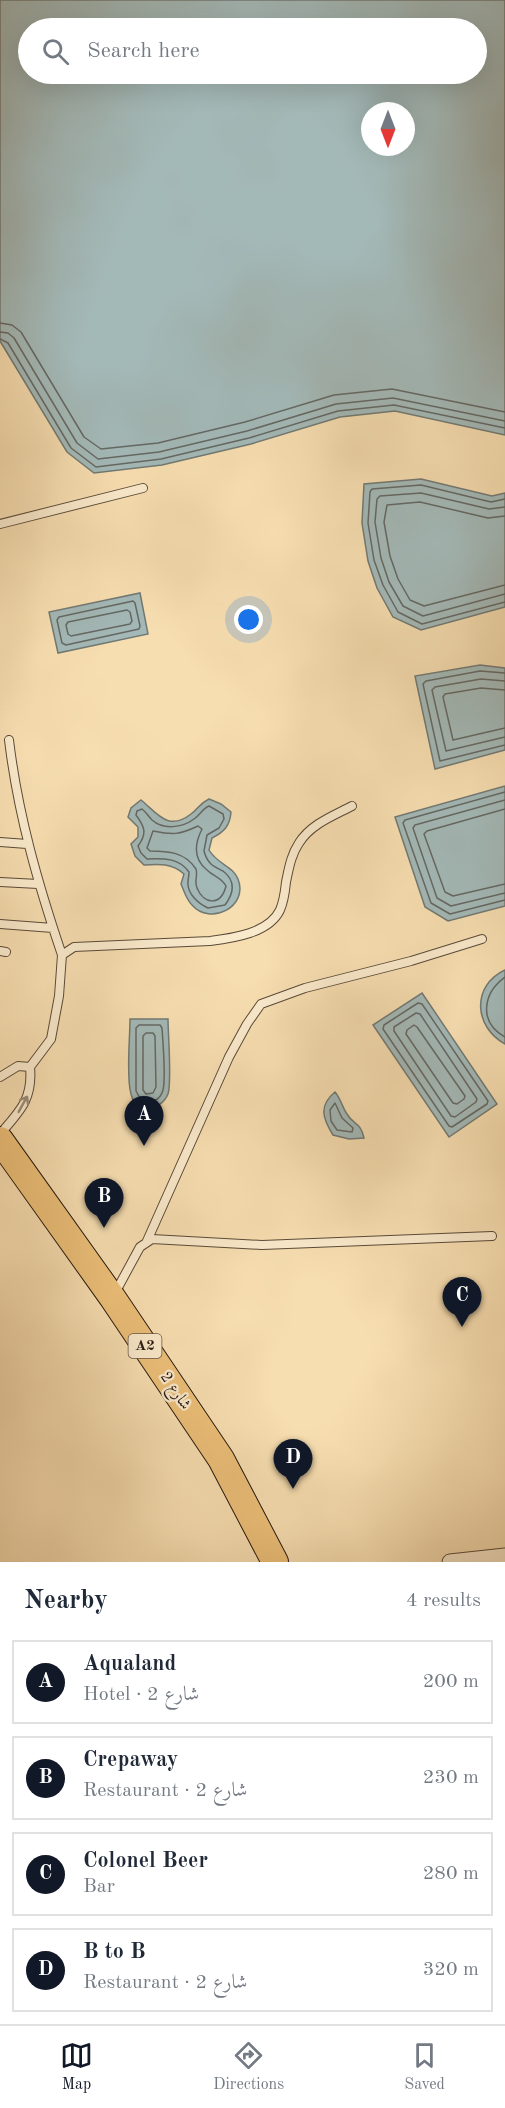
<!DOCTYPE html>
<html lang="en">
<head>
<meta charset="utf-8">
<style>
	:root { --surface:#fff; --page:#f2f2f3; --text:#1f2937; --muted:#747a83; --line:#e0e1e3; --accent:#111827 }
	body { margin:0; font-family:"Old Standard TT",Amiri,serif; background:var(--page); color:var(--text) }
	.compass { position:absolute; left:361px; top:102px; width:54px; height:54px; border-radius:50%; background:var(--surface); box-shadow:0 6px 24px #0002; rotate:180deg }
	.you { position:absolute; left:249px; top:620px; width:21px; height:21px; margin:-15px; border:4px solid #fff; border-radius:50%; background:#1a73e8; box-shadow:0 0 0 9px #1a73e833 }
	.badge { display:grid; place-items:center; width:39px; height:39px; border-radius:50%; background:var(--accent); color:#fff; font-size:20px; font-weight:700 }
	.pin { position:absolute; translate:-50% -50px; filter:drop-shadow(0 2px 3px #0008) }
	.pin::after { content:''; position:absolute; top:32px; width:21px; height:18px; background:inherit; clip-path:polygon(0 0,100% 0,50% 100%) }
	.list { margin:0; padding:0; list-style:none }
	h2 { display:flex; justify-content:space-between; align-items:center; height:78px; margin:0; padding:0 24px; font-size:26px }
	h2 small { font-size:20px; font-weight:400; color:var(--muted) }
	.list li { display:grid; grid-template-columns:39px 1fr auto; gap:18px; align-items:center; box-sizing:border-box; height:84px; margin:0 12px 12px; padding:0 12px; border:2px solid var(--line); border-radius:0px }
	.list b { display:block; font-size:22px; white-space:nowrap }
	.list p { margin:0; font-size:20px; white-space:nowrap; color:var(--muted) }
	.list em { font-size:20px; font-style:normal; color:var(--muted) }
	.icon { flex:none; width:33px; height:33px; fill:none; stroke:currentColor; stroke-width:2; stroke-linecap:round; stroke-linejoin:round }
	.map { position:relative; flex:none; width:505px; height:1562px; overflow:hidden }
	.search { position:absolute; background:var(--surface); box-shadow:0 6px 24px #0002; left:18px; right:18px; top:18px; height:66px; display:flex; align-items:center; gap:15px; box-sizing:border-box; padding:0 21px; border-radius:33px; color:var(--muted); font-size:22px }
	.sheet { height:462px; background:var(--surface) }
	nav { display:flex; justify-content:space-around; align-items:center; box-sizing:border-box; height:84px; border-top:2px solid var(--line); background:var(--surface); font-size:16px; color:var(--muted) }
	nav a { display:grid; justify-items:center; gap:3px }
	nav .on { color:var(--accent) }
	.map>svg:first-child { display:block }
</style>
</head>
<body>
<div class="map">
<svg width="505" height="1562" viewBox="0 0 505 1562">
	<rect width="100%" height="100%" fill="#f7deb1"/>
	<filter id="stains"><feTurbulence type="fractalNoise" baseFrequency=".00333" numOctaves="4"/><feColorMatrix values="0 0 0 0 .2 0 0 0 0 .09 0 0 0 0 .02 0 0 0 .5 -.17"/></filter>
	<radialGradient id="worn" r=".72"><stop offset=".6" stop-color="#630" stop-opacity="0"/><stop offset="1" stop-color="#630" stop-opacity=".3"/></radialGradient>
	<path fill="#a3b9b8" stroke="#717974" stroke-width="1.5" fill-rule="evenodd" d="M 0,0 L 505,0 L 505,435 L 395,411 L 340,417 L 251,444 L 162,465 L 94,473 L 67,452 L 0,341 ZM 28,28 L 476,28 L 476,74 L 28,74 ZM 370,111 L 406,111 L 406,147 L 370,147 Z
		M 421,479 L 492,496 L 505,493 L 505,607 L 421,630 L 393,617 L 377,588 L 368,561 L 362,523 L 364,484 Z
		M 140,593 L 148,634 L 58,653 L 49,612 Z
		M 480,665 L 505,668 L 505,750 L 435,769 L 415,676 Z
		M 505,786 L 505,906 L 448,921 L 425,907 L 395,817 Z
		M 209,799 L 221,804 L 231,812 C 230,826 224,832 212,838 L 209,850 C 217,864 233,866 238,879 C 249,907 210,926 192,905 C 186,899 184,891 181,884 L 184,874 C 172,863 159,864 144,865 L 135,856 L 131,844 L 138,837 L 138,827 L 128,817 L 131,808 L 141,800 C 157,813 168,832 191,814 C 199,808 199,804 209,799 Z
		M 505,970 L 505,1044 C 474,1027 471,986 505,970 Z
		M 422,993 L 497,1104 L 449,1137 L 373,1025 Z
		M 130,1019 L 168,1019 C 168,1034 172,1082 168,1094 C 161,1111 136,1115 131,1094 C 126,1077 130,1039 130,1019 Z
		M 335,1092 C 341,1099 342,1107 347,1114 C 354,1126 360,1121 364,1138 L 349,1139 L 333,1135 C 323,1119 318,1106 335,1092 Z"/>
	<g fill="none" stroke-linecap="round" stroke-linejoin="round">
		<path stroke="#646864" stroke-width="1.5" d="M 0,323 L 12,325 L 21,332 L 84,437 L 101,449 L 158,443 L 245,422 L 334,395 L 392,389 L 505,412
			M 0,332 L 8,333 L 14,338 L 77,443 L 98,459 L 159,452 L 247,431 L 336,404 L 393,398 L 505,421
			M 0,339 L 8,343 L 71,448 L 96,467 L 161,459 L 249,438 L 338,411 L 394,405 L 505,428
			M 505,499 L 491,502 L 421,485 L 372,489 L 370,492 L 368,523 L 374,560 L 383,585 L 398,612 L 422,624 L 505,602
			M 505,507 L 489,509 L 421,493 L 380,496 L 377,499 L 375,522 L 381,558 L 389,582 L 403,606 L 423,616 L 505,594
			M 505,516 L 488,518 L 420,502 L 387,505 L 384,522 L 390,556 L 398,579 L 410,600 L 424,606 L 505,585
			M 133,601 L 135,603 L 140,626 L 139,629 L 66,645 L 62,643 L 57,620 L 59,617 Z
			M 127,610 L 130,612 L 132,621 L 130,624 L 71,636 L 68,634 L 66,625 L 68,622 Z
			M 505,673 L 480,671 L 426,681 L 423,684 L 440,761 L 505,745
			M 505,681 L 481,679 L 435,687 L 432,690 L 446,751 L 505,737
			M 505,690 L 481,688 L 445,694 L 443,697 L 453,740 L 505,728
			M 505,792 L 405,820 L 403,823 L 431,903 L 450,914 L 505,900
			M 505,800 L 415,825 L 413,828 L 437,898 L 451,906 L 505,893
			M 209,806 L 223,814 L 224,819 L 219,828 L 207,835 L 204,851 C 205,855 208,861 211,864 C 214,867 219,869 223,871 C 236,881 234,893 225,905 L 208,908 C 199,904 187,894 188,882 C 188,879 189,876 189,872 C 179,858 164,858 147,859 L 141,853 L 138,846 C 148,833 144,826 136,815 L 137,811 L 142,809 C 146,812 148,816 152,820 C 163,830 182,828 194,819 C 200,815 202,809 209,806 Z
			M 505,809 L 427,831 L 424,834 L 445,892 L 453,896 L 505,884
			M 198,826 L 202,829 C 195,843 193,859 207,870 C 214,877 221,877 226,886 C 221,906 204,905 197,888 C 194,881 198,876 196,869 C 185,852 168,851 150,851 L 147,848 L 153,831 C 173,835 179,835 198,826 Z
			M 505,977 C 483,993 478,1022 505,1037
			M 418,1003 L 422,1004 L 488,1101 L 487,1104 L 452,1127 L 449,1126 L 383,1029 L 384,1025 Z
			M 416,1013 L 420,1014 L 477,1099 L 476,1102 L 455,1117 L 451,1116 L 394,1031 L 394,1027 Z
			M 139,1025 L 160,1025 L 162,1028 C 163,1043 166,1077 163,1090 C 160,1101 151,1104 141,1100 L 136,1091 L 136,1028 Z
			M 414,1025 L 417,1027 L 465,1096 L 464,1099 L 457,1104 L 453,1103 L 406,1034 L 407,1030 Z
			M 146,1033 L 153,1033 L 155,1036 L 156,1087 L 153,1093 L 146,1094 L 143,1090 L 143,1036 Z
			M 335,1103 L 342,1118 L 353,1128 L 352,1132 L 337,1130 L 331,1121 L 330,1110 Z"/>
		<defs>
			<path id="lane" d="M 0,524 L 143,488
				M 9,740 C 18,815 38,884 62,955
				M 0,842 L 27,844
				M 0,882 L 38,884
				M 0,924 L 53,928
				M 0,951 L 6,952
				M 0,1077 L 18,1066 L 30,1067
				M 0,1134 C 20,1111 33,1099 30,1067 L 51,1039 L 59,996 L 62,955 L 74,947 L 210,941 C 234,938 269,933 280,910 C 284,901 285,892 286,882 C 289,868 291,855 299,843 C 311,824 333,816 352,806
				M 147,1241 L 229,1057 L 247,1024 L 261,1004 L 305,988 L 411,961 L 482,939
				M 115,1293 L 140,1247 L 152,1239 L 262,1245 L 492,1236"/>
			<path id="street" d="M 450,1562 L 505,1556"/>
			<path id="primary" d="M 0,1140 L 112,1297 L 221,1459 L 275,1562"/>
		</defs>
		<use href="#lane" stroke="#5a4a38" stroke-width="10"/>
		<use href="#street" stroke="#5a4a38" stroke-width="17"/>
		<use href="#primary" stroke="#25180f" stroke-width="28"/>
		<use href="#lane" stroke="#faeacc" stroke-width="8"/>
		<use href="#street" stroke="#faeacc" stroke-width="15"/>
		<use href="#primary" stroke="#ecbf78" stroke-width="26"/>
	</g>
	<defs><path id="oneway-shaft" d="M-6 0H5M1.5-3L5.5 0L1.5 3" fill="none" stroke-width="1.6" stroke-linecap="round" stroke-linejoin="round" transform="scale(1.5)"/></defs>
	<use stroke="#9a8c77" href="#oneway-shaft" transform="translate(23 1104) rotate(-61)"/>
	<g text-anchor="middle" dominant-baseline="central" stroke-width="4.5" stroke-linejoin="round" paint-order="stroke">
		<rect fill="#faeacc" stroke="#655748" stroke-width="1.5" x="128.5" y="1334" width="33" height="24" rx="4.5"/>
		<g font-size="15" font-weight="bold" fill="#25180f">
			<text x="145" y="1346">A2</text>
		</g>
		<g font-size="16" fill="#25180f" stroke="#faeacc">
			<text transform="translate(175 1391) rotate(56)">شارع 2</text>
		</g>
	</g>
	<rect width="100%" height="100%" filter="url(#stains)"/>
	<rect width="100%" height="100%" fill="url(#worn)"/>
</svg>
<svg class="compass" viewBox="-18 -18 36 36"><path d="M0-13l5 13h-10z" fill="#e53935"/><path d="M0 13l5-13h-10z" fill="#747a83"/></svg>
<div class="you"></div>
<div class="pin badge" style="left:144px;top:1146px">A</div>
<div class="pin badge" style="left:104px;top:1228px">B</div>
<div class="pin badge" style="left:462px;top:1327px">C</div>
<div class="pin badge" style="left:293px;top:1489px">D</div>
<div class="search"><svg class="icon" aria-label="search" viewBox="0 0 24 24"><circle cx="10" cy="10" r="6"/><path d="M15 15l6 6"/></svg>Search here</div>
</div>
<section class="sheet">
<h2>Nearby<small>4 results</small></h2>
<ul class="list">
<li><span class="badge">A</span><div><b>Aqualand</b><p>Hotel · شارع 2</p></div><em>200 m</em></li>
<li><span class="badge">B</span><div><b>Crepaway</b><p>Restaurant · شارع 2</p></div><em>230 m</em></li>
<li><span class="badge">C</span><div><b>Colonel Beer</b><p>Bar</p></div><em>280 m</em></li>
<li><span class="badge">D</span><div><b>B to B</b><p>Restaurant · شارع 2</p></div><em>320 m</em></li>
</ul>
</section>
<nav>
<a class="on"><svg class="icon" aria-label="map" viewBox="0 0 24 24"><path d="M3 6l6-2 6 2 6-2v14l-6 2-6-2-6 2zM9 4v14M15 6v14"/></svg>Map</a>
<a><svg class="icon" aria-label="directions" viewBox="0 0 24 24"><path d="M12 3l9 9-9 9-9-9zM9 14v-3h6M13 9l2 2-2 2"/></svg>Directions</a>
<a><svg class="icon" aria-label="saved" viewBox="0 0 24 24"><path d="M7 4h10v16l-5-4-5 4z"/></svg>Saved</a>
</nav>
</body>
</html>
